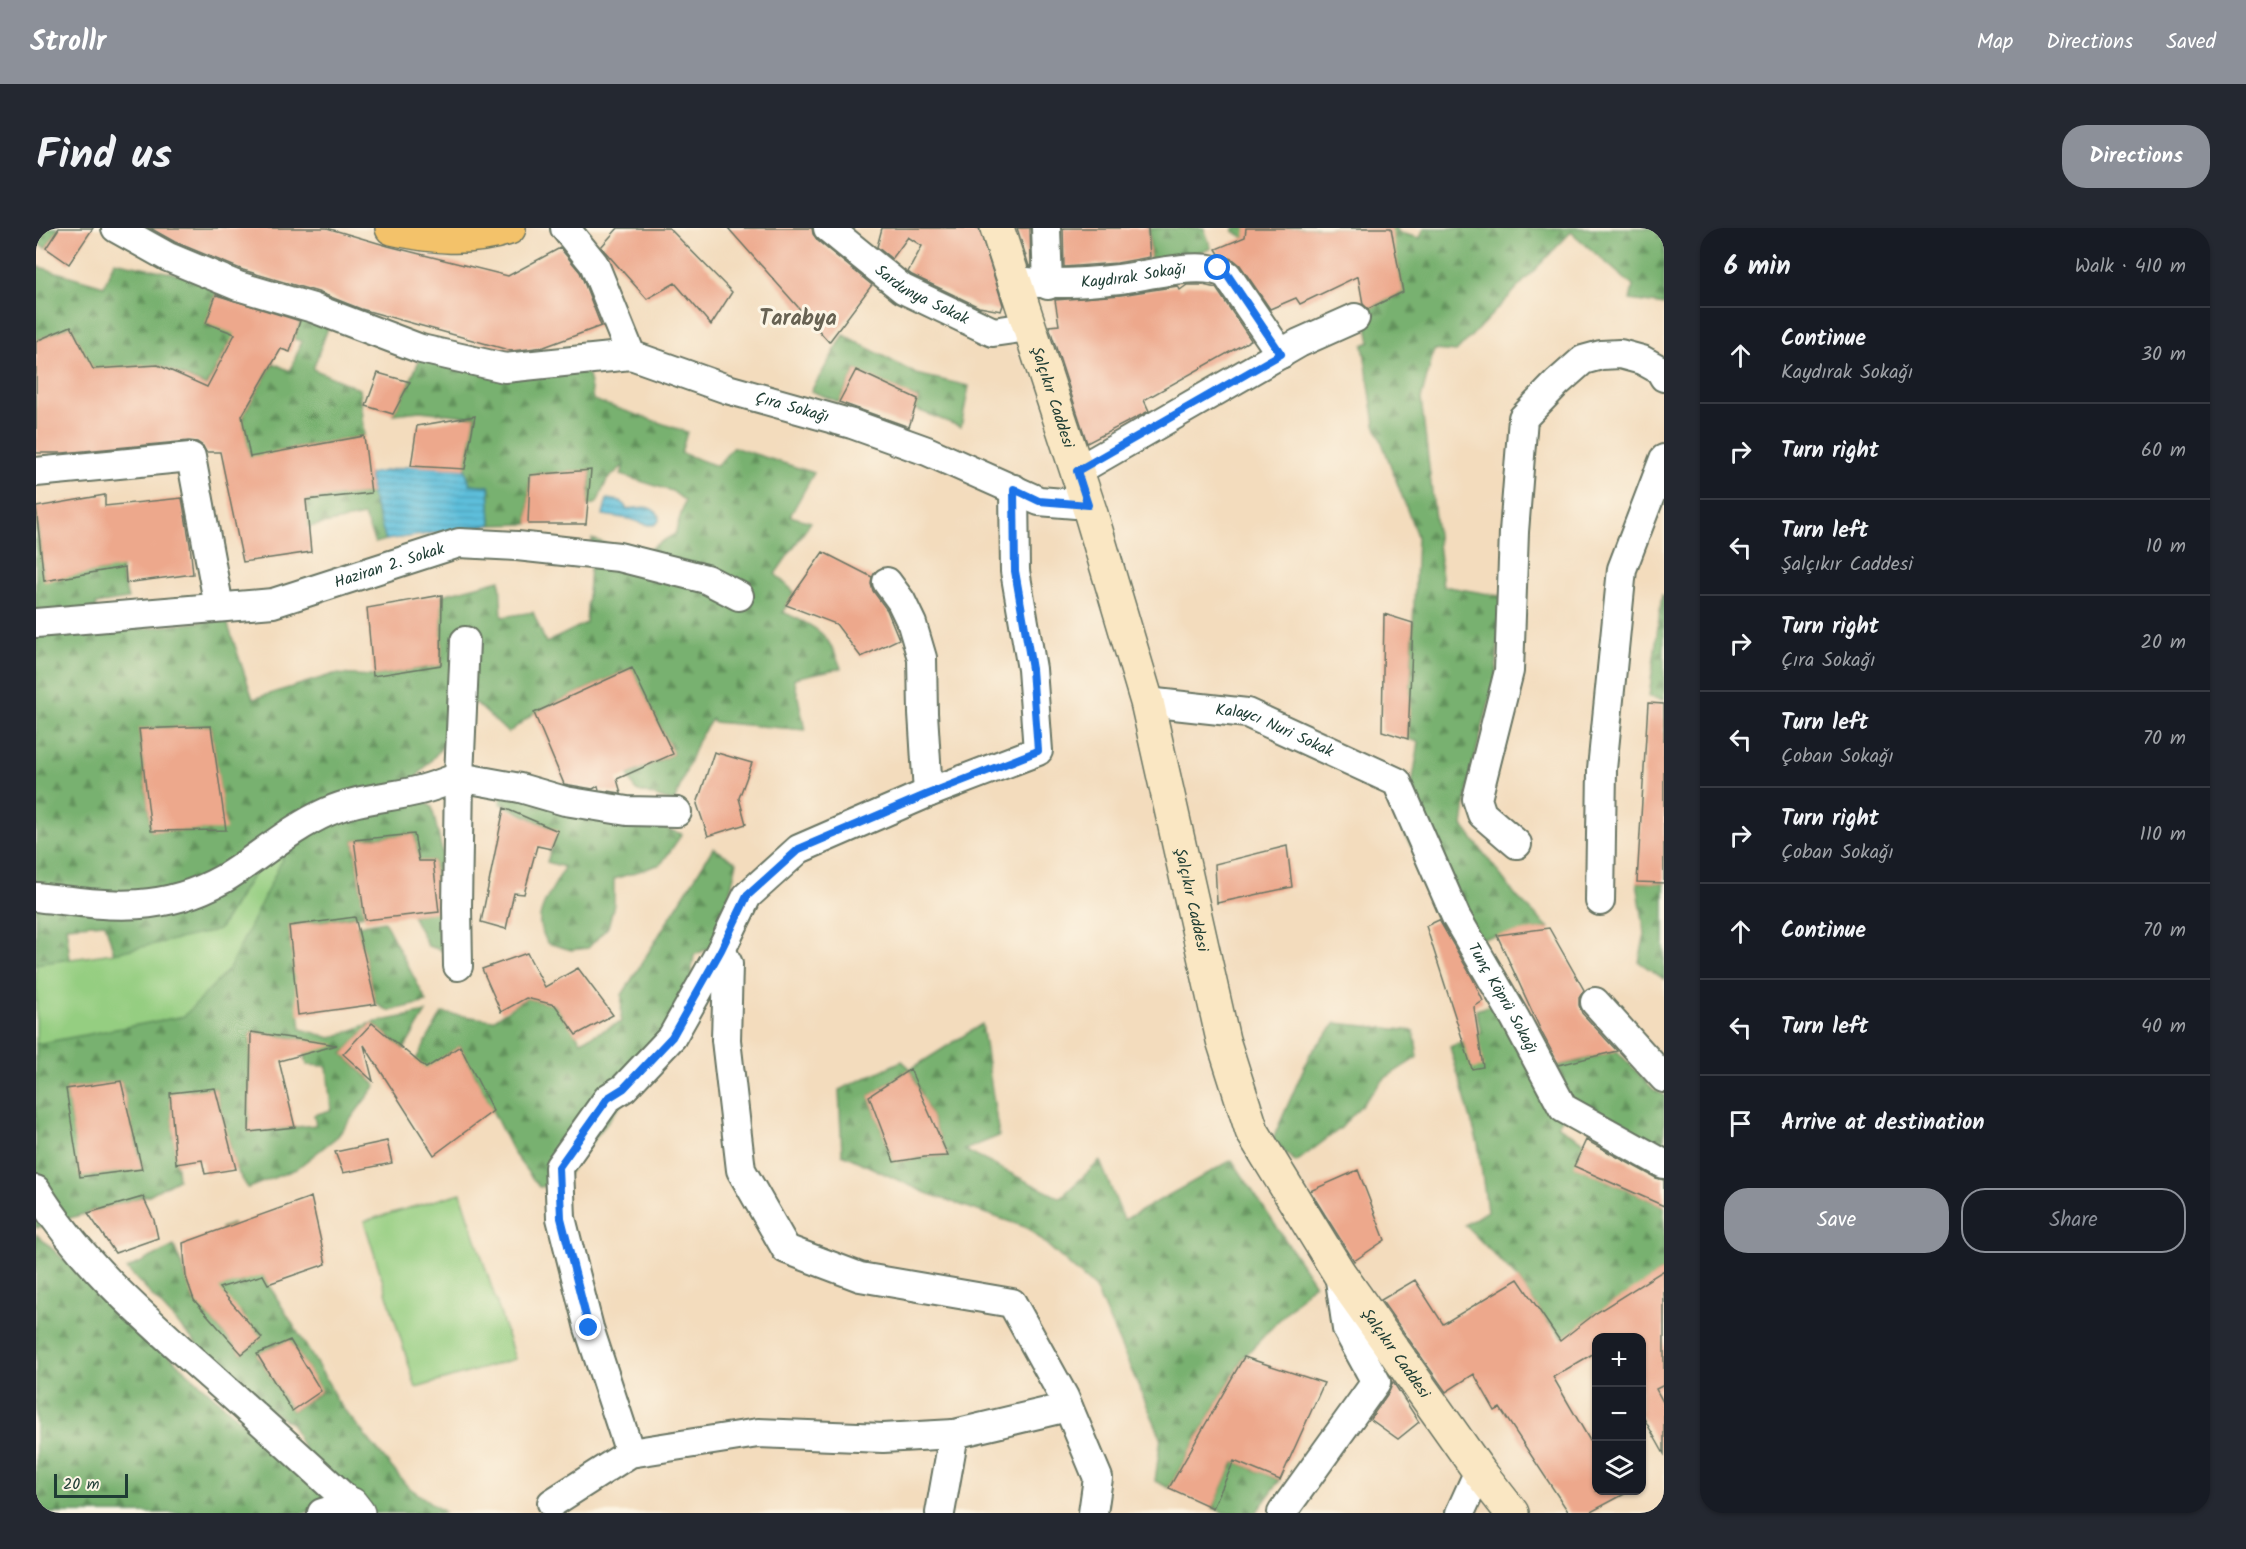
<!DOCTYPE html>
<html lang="en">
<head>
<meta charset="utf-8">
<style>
	:root { --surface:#171b24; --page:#242831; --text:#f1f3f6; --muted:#9ea1a6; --line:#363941; --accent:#8c9099 }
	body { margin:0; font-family:Kalam,sans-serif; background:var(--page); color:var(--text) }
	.controls { position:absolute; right:18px; bottom:18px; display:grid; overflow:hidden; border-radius:12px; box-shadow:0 2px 4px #0004 }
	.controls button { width:54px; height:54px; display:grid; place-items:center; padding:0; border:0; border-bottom:2px solid var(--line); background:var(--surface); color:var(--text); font:30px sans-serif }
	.scale { position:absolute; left:18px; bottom:15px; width:74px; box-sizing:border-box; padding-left:6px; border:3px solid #1f3d34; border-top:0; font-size:16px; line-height:21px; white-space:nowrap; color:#1f3d34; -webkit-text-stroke:4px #fcf5e5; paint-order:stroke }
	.stop { position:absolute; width:18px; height:18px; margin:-14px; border:4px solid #1a73e8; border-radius:50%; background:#fff }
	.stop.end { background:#1a73e8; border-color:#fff; box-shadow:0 2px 6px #0008 }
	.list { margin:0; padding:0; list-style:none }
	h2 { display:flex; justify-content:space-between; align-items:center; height:78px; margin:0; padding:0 24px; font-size:26px }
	h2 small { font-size:20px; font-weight:400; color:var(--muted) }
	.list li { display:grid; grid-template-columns:39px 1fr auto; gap:18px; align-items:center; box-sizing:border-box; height:96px; padding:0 24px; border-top:2px solid var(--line) }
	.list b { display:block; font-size:22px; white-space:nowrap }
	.list p { margin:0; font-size:20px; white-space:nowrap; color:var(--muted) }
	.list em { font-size:20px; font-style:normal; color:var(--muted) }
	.actions { display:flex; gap:12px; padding:18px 24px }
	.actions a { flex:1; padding:14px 0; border:2px solid var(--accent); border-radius:24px; text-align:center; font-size:21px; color:var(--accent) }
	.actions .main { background:var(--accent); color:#fff }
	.icon { flex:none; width:33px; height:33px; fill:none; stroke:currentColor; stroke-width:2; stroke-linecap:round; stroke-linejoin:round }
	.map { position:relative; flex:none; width:1628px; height:1285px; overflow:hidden; border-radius:24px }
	header { display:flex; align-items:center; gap:36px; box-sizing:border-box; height:84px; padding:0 30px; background:var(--accent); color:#fff }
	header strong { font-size:28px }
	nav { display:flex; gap:33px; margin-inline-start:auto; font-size:21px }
	.intro { display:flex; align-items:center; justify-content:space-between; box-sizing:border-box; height:144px; padding:0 36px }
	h1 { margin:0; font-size:42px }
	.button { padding:15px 27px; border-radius:24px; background:var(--accent); color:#fff; font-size:21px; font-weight:700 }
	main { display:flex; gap:36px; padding:0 36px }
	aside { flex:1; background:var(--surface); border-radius:24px; box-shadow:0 2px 4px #0004 }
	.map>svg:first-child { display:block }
</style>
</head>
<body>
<header>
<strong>Strollr</strong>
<nav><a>Map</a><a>Directions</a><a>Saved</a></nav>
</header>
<div class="intro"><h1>Find us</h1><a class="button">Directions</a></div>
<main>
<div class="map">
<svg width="1628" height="1285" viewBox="0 0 1628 1285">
	<defs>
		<pattern id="forest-firs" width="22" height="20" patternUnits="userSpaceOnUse" patternTransform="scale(1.5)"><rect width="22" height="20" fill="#78b16f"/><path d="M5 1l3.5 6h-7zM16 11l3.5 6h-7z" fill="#62915c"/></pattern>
		<pattern id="water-rules" width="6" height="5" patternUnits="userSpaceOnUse" patternTransform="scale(1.5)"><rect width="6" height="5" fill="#5dbfdc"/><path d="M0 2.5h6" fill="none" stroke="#4c9cb3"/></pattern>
	</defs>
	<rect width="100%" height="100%" fill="#fcf5e5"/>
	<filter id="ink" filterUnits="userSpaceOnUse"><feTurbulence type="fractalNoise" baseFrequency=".0167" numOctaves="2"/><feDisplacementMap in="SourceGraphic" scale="12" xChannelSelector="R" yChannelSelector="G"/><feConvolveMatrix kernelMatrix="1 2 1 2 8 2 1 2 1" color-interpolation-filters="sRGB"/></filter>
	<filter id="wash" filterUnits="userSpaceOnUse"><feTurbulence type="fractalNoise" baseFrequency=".008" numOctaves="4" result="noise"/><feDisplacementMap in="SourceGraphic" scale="24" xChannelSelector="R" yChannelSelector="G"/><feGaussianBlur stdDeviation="1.35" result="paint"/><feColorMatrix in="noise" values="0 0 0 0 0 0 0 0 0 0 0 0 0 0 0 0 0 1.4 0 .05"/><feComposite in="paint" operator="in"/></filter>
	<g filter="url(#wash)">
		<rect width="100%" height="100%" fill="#f3dcbd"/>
		<path fill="url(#forest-firs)" stroke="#4c7752" stroke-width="1.5" fill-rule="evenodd" d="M 0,0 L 23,0 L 10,20 L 0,15 Z
			M 1122,0 L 1168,0 L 1175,20 L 1115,41 L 1113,1 Z
			M 1198,0 L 1359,0 L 1364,5 L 1384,10 L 1388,0 L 1619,0 L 1628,2 L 1628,77 L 1594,72 L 1597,58 L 1535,4 L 1420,124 L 1398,122 L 1385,171 L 1407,358 L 1465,368 L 1460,448 L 1433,552 L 1427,598 L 1481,669 L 1513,700 L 1428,713 L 1368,605 L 1383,514 L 1372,511 L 1381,308 L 1339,196 L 1327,117 L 1334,114 L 1328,83 L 1367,64 L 1360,30 L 1224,20 L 1197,3 Z
			M 78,33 L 183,55 L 171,95 L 242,120 L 237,135 L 254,143 L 266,113 L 258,111 L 268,81 L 295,92 L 277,141 L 323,161 L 328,208 L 245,223 L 222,269 L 208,199 L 205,191 L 237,135 L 193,116 L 171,158 L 122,137 L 0,146 L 0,132 L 43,113 L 35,98 L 0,113 L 0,38 L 68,58 Z
			M 808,107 L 880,146 L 933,158 L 925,199 L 879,181 L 882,171 L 820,142 L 803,174 L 775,163 Z
			M 390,116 L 552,146 L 557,172 L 651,204 L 645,225 L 681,238 L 697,219 L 778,245 L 754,288 L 775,294 L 739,346 L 758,364 L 747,384 C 781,400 792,403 805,440 L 758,450 L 769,502 L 677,494 L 676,491 L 662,512 L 638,574 L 599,562 L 592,547 L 637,526 L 596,440 L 498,485 L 472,505 L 439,474 L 403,523 L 370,561 L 396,579 L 430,729 L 392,718 L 376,687 L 403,683 L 397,633 L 383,633 L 378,606 L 318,612 L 328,687 L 253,698 L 265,801 L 295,810 L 336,795 L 390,784 L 368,821 L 336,795 L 307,826 L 340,857 L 302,908 L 260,941 L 212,960 L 200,941 L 179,860 L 134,866 L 142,951 L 113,967 L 0,1000 L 0,816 L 148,788 L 227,630 L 182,703 L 78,725 L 69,695 L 30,698 L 34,731 L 0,736 L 0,279 L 8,352 L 71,342 L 69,293 L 84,292 L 85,346 L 92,371 L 60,376 L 61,406 L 190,391 L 217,471 L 298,446 L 337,448 L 405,437 L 406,367 L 464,352 L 466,389 L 497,384 L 510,415 L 550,395 L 556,311 L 607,327 L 616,319 L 639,306 L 649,273 L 636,263 L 585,247 L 588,237 L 571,252 L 561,275 L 552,278 L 555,242 L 494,247 L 492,296 L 455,297 L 453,258 L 434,256 L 429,241 L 439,189 L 384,183 L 357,186 L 374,154 ZM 175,498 L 189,601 L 115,603 L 103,501 ZM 215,804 L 266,811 L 271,837 L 291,838 L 295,882 L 278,887 L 280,897 L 213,904 ZM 85,853 L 106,940 L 45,949 L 30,861 Z
			M 335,265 L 350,312 L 339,315 L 328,288 L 272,299 L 270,272 Z
			M 1626,367 L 1628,368 L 1628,472 L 1613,469 Z
			M 469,550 L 646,606 L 625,636 L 578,651 L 578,676 L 572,699 L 552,720 L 535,722 L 511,715 C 509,709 505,703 504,697 C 501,679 522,655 528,639 L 511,634 L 521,603 L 464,575 Z
			M 677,620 L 701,634 L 682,716 L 658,727 L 649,791 L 524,957 L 503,959 L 478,926 L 424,818 L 365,858 L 406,785 L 457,792 L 490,770 L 519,777 L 545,813 L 585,794 L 586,767 Z
			M 1601,654 L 1628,655 L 1628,751 L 1603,734 L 1609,706 Z
			M 348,693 L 391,774 L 353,783 L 340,776 L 321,698 Z
			M 1464,774 L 1528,889 L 1521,897 L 1549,915 L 1539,938 L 1628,978 L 1628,1042 L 1528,1110 L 1509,1091 L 1482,1051 L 1429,997 L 1451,983 L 1442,916 L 1414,819 L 1445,805 L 1440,782 Z
			M 1300,795 L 1378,803 L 1382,829 L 1349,850 L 1305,900 L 1260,934 L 1236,913 L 1274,826 Z
			M 946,796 L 963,908 L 928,922 L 1024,970 L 1064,933 L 1088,992 L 1196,932 L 1278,1055 L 1208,1129 L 1133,1260 L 1119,1253 L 1125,1209 L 1059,1060 L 992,1000 L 890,965 L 806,926 L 803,862 L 866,833 L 875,841 ZM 874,841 L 912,928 L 911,928 L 858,933 L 833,868 Z
			M 1581,823 L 1618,862 L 1628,867 L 1628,922 L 1534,872 L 1521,838 Z
			M 196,996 L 293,1156 L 300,1172 L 371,1258 L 409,1285 L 324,1285 L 278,1244 L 256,1196 L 235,1183 L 185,1142 L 91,1041 L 138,1018 L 157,1067 L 197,1055 L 185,1000 ZM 169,1084 L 226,1110 L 206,1126 ZM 254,1112 L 285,1164 L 256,1183 L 221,1126 Z
			M 0,1006 L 296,1276 L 268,1285 L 0,1285 Z
			M 1198,1233 L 1244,1252 L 1220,1285 L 1189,1285 L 1177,1280 Z"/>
		<path fill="#95ce81" stroke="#5a865a" stroke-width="1.5" d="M 227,630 L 247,630 L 193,741 L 148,788 L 0,816 L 0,736 L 78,725 L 183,702 Z
			M 425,965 L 479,1131 L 380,1160 L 328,993 Z"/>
		<path fill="url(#water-rules)" stroke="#3e7e88" stroke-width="1.5" d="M 375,238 L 429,241 L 434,256 L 453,258 L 455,297 L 350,312 L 335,265 L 333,246 Z
			M 571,271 L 585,273 L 591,281 C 605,280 612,275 623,287 L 623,293 L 618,297 L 612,297 L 593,291 L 567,287 Z"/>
		<g id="blocks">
			<path fill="#eda88c" d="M 23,0 L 57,0 L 33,36 L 10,20 Z
				M 114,0 L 291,0 L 352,18 L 472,48 L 524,20 L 544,44 L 565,98 L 508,119 L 476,123 L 325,81 L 282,64 L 207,42 L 139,14 Z
				M 582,0 L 633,0 L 696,64 L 675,97 L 639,55 L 611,71 L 565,19 Z
				M 692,0 L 776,0 L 777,6 L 782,13 L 836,57 L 793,114 Z
				M 846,0 L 943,0 L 967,77 L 965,83 L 943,79 L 876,47 L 872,44 L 886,18 L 872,9 L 856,31 L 841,19 Z
				M 981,0 L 994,0 L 995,38 L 993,38 Z
				M 1027,0 L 1112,0 L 1114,29 L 1081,35 L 1028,39 Z
				M 1210,0 L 1355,0 L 1367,64 L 1332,81 L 1327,76 L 1322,48 L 1264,76 L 1260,70 L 1234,81 L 1204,37 L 1198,32 L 1183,26 L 1180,21 L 1209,9 Z
				M 1151,57 L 1167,57 L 1180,60 L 1215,112 L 1108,172 L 1113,183 L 1051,215 L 1013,98 L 1023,97 L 1019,72 L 1085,67 L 1142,58 L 1144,62 Z
				M 180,67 L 264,93 L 254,124 L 245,121 L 206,188 L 214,229 L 328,208 L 335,265 L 270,272 L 275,324 L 207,334 L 184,224 L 170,224 L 167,218 L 161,214 L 153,213 L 27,225 L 0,225 L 0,113 L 35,98 L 57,141 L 122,137 L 171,159 L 199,106 L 170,95 Z
				M 820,142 L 882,171 L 873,199 L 803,174 Z
				M 342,145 L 374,154 L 357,186 L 330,178 Z
				M 439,188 L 429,241 L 375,238 L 381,198 Z
				M 555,242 L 550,296 L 492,296 L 494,247 Z
				M 69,267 L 69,278 L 146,270 L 154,316 L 157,346 L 90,355 L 89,339 L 8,353 L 0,279 Z
				M 787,324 L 836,349 L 835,356 L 837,363 L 851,382 L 863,411 L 825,429 L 800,396 L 750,377 Z
				M 406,367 L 405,437 L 337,448 L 331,380 Z
				M 1348,386 L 1377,395 L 1372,511 L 1346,503 Z
				M 596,440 L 637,526 L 581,551 L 585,565 L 563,562 L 562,558 L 557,561 L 528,556 L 498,485 Z
				M 1612,475 L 1628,476 L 1628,655 L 1601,654 Z
				M 175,498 L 190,602 L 115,603 L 103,501 Z
				M 678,524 L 716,535 L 703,570 L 710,596 L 672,608 L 661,576 Z
				M 468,580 L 522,603 L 515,621 L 501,618 L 488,666 L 478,665 L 470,701 L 445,694 Z
				M 378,606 L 383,633 L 397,633 L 403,684 L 329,692 L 318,612 Z
				M 1251,618 L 1256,659 L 1181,675 L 1179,636 Z
				M 319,689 L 340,776 L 262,787 L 253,698 Z
				M 1403,692 L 1437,751 L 1447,773 L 1438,779 L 1447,839 L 1436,841 L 1390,698 Z
				M 1513,700 L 1548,762 L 1543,770 L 1543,777 L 1546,785 L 1581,823 L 1523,837 L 1506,805 L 1461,707 Z
				M 491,725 L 509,759 L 542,740 L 577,787 L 540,807 L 519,777 L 490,770 L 465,784 L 446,741 Z
				M 336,795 L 390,840 L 424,818 L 457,883 L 398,927 L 328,817 L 337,853 L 307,826 Z
				M 215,804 L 301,817 L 243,833 L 259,899 L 213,904 Z
				M 874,841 L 912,928 L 889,929 L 858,934 L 833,868 Z
				M 85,853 L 106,941 L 44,949 L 30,861 Z
				M 179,860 L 200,941 L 169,946 L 166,932 L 140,936 L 134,865 Z
				M 1550,912 L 1620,950 L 1628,952 L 1628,978 L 1538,938 Z
				M 351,913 L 356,935 L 307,945 L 299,924 Z
				M 1322,942 L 1349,1012 L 1318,1033 L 1274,963 Z
				M 107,969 L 118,992 L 122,1010 L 79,1025 L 52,985 Z
				M 275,969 L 290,1036 L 232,1056 L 227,1047 L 183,1060 L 226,1110 L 206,1126 L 158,1072 L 150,1049 L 147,1015 Z
				M 1628,1042 L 1628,1157 L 1620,1161 L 1628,1176 L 1628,1226 L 1605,1185 L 1605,1110 L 1560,1110 L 1560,1124 L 1517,1149 L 1560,1223 L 1560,1263 L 1594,1263 L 1553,1285 L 1533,1285 L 1464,1180 L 1459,1183 L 1438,1146 L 1410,1164 L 1345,1072 L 1379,1052 L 1407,1096 L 1482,1051 L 1524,1113 L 1560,1085 Z
				M 254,1112 L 285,1163 L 256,1183 L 221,1126 Z
				M 1208,1129 L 1288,1155 L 1244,1252 L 1198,1233 L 1177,1280 L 1133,1260 Z
				M 1357,1154 L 1383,1194 L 1362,1211 L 1334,1191 L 1353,1164 Z"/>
		</g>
	</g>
	<g filter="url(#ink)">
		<use href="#blocks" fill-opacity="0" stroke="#697564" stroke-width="1.5"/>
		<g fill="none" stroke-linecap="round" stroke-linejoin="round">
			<defs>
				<g id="minor">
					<path d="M 80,0 L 132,29 L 202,58 L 277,80 L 385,121 L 469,140 L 595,127"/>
					<path id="s1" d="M 529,0 L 558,36 L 595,127 L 691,161 L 816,196 L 891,223 L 1003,273 L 1052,277"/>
					<path id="s2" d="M 792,0 L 867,61 L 957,104 L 992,99"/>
					<path d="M 1010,0 L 1012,57"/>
					<path id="s3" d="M 978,53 C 1013,57 1048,55 1083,51 C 1110,48 1169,31 1191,47 L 1245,126"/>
					<path d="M 1041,243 L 1263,115 L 1319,90"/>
					<path d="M 0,244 L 155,229 L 183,379"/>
					<path d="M 851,354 L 865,373 L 876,396 L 886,430 L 887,485 L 892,565"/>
					<path id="s4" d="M 0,395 L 237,375 L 423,315 L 481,318 L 583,329 L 670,351 L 703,368"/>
					<path id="s5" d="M 1111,474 L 1211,485 L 1361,554 L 1420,689 L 1479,790 L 1527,880 L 1628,936"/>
					<path d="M 1481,616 L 1446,586 L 1441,571 L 1473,443 L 1478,304 L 1487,190 L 1521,155 L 1547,132 L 1565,127 L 1584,126 L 1606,132 L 1624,142 L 1628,149"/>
					<path d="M 0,669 C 68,677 123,687 187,651 C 222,630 253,601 291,584 C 319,571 350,570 380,563 C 394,560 409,554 423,549 L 429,413"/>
					<path d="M 1564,673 L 1566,541 L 1586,341 L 1628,231"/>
					<path d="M 685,722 L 711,668 L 763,621 L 892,565 L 1002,523 L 996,441 L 979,343 L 978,261"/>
					<path d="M 422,738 L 421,679 L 423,549 L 484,560 L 529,573 L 591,583 L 641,584"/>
					<path d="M 1559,774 L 1628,850"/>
					<path d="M 0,962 C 44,1034 108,1089 170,1144 C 219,1188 267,1231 315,1276 L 286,1285"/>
					<path d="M 918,1206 L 1032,1179"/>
					<path d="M 594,1225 L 553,1100 L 525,990 L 523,939 L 572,870 L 588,860 L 636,809 L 685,722 L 692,736 L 690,812 L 705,942 L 750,1021 L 824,1049 L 976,1075 L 1028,1169 L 1062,1250 L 1057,1285"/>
					<path d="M 516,1275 L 594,1225 L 722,1205 L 847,1210 L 918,1206 L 904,1285"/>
					<path d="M 1246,1285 L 1340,1154 L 1311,1101 L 1303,1045"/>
					<path d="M 1424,1285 L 1443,1243"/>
				</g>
				<path id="tertiary" d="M 315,1276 L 322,1285"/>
				<g id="secondary">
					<path id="s6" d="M 961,0 L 1055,286 L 1111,474 L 1187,812 L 1216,903 L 1303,1045 L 1443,1243 L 1476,1285"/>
				</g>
				<path id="primary" d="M 356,0 C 398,9 431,13 473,0"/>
			</defs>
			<use href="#minor" stroke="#697564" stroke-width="32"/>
			<use href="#tertiary" stroke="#697564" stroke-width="36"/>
			<use href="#secondary" stroke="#697564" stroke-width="36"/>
			<use href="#primary" stroke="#697564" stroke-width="36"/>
			<use href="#minor" stroke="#fff" stroke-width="28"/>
			<use href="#tertiary" stroke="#fff" stroke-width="33"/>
			<use href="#secondary" stroke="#fae7c3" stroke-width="33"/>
			<use href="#primary" stroke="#f3c26a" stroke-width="33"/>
		</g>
	</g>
	<g fill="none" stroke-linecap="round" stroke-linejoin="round" filter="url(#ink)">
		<path stroke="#1a73e8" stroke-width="8" d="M 553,1100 L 525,990 L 523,939 L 572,870 L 588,860 L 636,809 L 685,722 L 711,668 L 763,621 L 892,566 L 1002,523 L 996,441 L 979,343 L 978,261 L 1003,273 L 1052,277 L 1041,243 L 1245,126 L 1191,46 L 1182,40"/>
	</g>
	<g text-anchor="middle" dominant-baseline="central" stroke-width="6" stroke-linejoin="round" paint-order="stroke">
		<g font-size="16" fill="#1f3d34" stroke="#fcf5e5">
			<text stroke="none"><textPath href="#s3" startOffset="120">Kaydırak Sokağı</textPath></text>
			<text stroke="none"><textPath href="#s2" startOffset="116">Sardunya Sokak</textPath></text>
			<text stroke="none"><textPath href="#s6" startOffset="178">Şalçıkır Caddesi</textPath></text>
			<text stroke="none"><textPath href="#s1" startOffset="314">Çıra Sokağı</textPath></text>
			<text stroke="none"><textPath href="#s4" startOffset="360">Haziran 2. Sokak</textPath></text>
			<text stroke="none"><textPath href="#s5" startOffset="132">Kalaycı Nuri Sokak</textPath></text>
			<text stroke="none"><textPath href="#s6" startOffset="700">Şalçıkır Caddesi</textPath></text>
			<text stroke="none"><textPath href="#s5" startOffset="507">Tunç Köprü Sokağı</textPath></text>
			<text stroke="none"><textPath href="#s6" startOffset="1204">Şalçıkır Caddesi</textPath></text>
		</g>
		<g font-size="22" font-weight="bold" fill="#676253" stroke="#fcf5e5">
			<text x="762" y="91">Tarabya</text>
		</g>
	</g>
</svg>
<div class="controls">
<button>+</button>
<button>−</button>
<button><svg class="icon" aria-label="layers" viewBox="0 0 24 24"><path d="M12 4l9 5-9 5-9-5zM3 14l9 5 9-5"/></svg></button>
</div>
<div class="scale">20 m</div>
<div class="stop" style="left:1182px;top:40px"></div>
<div class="stop end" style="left:553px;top:1100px"></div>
</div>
<aside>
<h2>6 min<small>Walk · 410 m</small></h2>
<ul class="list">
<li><svg class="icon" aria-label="ahead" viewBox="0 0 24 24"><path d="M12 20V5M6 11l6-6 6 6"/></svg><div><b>Continue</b><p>Kaydırak Sokağı</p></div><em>30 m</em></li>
<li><svg class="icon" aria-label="right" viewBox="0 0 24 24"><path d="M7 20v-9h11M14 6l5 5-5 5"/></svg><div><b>Turn right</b></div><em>60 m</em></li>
<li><svg class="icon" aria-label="left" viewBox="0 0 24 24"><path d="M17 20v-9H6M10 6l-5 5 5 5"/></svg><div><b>Turn left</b><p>Şalçıkır Caddesi</p></div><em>10 m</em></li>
<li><svg class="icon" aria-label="right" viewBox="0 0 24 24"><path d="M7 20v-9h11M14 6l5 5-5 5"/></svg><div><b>Turn right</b><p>Çıra Sokağı</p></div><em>20 m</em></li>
<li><svg class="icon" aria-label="left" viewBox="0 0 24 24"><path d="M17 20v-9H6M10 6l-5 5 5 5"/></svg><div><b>Turn left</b><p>Çoban Sokağı</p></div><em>70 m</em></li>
<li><svg class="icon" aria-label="right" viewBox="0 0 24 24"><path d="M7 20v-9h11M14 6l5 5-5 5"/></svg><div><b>Turn right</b><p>Çoban Sokağı</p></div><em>110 m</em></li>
<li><svg class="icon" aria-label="ahead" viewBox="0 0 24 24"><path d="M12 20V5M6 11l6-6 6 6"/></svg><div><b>Continue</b></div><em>70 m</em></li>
<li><svg class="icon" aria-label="left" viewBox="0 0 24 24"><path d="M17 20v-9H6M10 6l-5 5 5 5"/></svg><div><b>Turn left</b></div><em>40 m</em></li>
<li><svg class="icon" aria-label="arrive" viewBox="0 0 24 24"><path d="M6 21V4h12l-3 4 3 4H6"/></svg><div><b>Arrive at destination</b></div></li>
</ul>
<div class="actions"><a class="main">Save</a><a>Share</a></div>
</aside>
</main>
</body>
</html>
